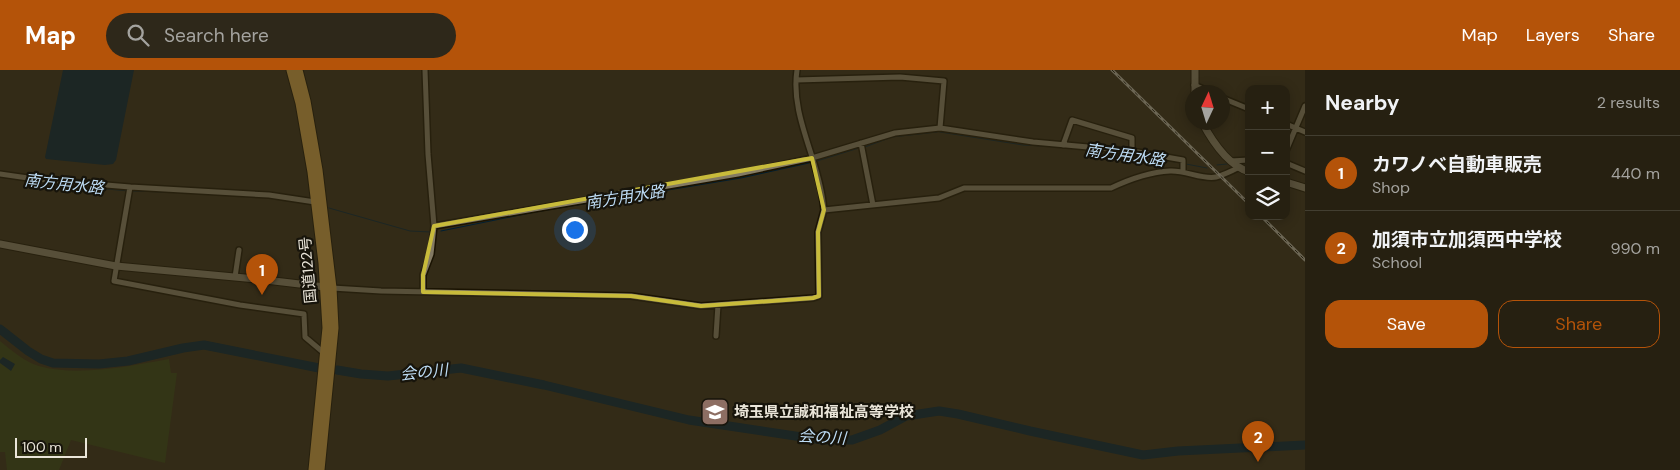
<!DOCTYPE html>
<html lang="en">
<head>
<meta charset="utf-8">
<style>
	:root { --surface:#262011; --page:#2e281a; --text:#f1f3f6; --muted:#a4a39f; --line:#423e31; --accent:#b45309 }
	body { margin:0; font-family:"DM Sans","Noto Sans JP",sans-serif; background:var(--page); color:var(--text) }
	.controls { position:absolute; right:15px; top:15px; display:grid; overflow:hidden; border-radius:10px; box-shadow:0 2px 12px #0003 }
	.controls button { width:45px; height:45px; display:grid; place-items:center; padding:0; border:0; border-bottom:1px solid var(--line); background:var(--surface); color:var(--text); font:25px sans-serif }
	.compass { position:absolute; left:1185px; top:15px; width:45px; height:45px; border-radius:50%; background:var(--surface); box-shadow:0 2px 12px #0003; rotate:4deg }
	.scale { position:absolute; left:15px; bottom:12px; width:72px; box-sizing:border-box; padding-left:5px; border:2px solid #eae5d9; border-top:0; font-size:14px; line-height:18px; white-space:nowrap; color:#eae5d9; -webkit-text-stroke:4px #17140b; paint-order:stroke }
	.you { position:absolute; left:574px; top:159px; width:18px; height:18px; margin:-12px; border:4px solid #fff; border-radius:50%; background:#1a73e8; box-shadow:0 0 0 8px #1a73e833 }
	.badge { display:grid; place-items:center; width:32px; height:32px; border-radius:50%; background:var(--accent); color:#fff; font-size:16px; font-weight:700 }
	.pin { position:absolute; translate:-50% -41px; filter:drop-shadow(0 1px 2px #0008) }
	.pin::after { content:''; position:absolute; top:26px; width:18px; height:15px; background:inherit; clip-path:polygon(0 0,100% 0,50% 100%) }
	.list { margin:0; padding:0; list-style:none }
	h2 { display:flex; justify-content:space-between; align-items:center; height:65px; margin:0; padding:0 20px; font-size:21px }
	h2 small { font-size:16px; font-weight:400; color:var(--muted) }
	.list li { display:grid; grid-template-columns:32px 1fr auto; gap:15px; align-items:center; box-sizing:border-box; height:75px; padding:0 20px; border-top:1px solid var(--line) }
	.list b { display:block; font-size:19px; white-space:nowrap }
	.list p { margin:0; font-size:16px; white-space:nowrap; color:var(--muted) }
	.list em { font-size:16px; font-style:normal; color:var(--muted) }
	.actions { display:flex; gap:10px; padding:15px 20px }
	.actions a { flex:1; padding:11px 0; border:1px solid var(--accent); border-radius:15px; text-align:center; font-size:18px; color:var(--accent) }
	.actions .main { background:var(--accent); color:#fff }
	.icon { flex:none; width:28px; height:28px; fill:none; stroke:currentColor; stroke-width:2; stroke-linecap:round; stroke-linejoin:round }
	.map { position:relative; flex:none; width:1305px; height:400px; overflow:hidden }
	header { display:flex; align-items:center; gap:30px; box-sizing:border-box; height:70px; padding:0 25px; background:var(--accent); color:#fff }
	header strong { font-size:24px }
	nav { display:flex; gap:28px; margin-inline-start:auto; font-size:18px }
	.search { width:350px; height:45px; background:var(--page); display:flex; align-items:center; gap:12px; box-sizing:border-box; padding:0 18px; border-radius:28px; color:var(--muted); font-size:19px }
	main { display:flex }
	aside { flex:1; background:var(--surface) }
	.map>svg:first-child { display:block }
</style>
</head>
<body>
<header>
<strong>Map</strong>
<div class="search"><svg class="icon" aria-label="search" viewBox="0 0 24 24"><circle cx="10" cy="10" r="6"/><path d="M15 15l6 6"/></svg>Search here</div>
<nav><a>Map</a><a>Layers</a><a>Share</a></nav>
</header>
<main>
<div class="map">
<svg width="1305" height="400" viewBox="0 0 1305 400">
	<rect width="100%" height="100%" fill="#332b17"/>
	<path fill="#344014" d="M 0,271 C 11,280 25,292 39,296 C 78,307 130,296 169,289 L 171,303 L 177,303 L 165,393 L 71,370 L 59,400 L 7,400 L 5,382 L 0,382 Z"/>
	<path fill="#011f33" d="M 63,0 L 134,0 L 116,90 L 113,94 L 105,95 L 46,89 L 45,87 Z
		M 3,287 L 15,294 L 11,301 L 0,293 L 0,290 Z"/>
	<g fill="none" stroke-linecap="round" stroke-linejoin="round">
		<path stroke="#011f33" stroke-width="1" d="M 940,62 L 1023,75 L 1065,77
			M 865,77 L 892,67 L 937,62
			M 1120,82 L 1181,93
			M 817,91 L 859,78
			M 1239,93 L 1249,93
			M 1186,94 L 1207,98
			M 1217,95 L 1227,94
			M 0,107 L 45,113 L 128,121
			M 133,121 L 197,123
			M 283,130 L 309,134
			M 329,138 L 410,161 L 431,162
			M 441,161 L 535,142 L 741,108 L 809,93"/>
		<path stroke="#011f33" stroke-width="9" d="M 0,259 L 28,281 L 41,289 L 53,293 L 99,294 L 128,291 L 183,278 L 204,275 L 319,298
			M 337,300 L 361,304 L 388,306 L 461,298 L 544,315 L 689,350 L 822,370 L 852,370 L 880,360 L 906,346 L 939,341 L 958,344 L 1030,361 L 1143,385 L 1178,381 L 1305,375"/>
		<defs>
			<path id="street" d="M 796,10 L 900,7 L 944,11 L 940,58
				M 1194,15 L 1210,22
				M 1222,28 L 1249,39
				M 1286,54 L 1305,62
				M 861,73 L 873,135
				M 1063,75 L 1072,50 L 1132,68 L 1132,81
				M 1286,81 L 1305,36
				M 1231,91 L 1249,90
				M 1286,93 L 1305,101
				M 0,104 L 35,109 L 130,117 L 269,125 L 315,132
				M 130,117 L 114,211 L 240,235 L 304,244 L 305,267 L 324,283
				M 824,140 L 939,128 L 964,118 L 1111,118 C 1130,109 1149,102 1170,101 C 1185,100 1203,110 1216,107 C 1224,105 1231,101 1238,98
				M 434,156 L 738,104 L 812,88 L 895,63 L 940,58 L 1033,72 L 1132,81 L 1183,90 L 1183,101
				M 235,207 L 239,180
				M 332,218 L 381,221 L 631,226 L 701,236 L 813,228 L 819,226 L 818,162 L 824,140 L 823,132 C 818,88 790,45 797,0
				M 423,222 L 423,205 L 431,184 L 434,156 L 428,84 L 425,0
				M 716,266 L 718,235"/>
			<path id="secondary" d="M 1195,22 L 1195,0
				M 1202,52 C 1212,71 1228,95 1249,102
				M 1286,112 L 1305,118
				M 0,174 L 116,196 L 257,209 L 325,217"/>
			<path id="highway" d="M 291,0 L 300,33 L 312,102 L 323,193 L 327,258 L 313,400
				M 298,0 L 306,31 L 318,100 L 332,218 L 334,258 L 320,400"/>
		</defs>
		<use href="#street" stroke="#1a1302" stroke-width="8"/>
		<use href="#secondary" stroke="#1a1302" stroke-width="9"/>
		<use href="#highway" stroke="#1a1302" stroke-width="11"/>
		<use href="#street" stroke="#837a63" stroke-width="5"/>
		<use href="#secondary" stroke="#837a63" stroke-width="7"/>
		<use href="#highway" stroke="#c99b44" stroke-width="9"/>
		<defs>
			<path id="rail" d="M 1112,0 L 1249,134
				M 1261,146 L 1305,190"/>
		</defs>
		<use href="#rail" stroke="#b2ad9e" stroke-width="3"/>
		<use href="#rail" stroke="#17140b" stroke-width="1" stroke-dasharray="4" stroke-linecap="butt"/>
	</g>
	<path d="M0 0H1305V400H0ZM 812,88 L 824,140 L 818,162 L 819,226 L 813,228 L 701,236 L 631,226 L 423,222 L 423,205 L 434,156 Z" fill="#332b17" fill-opacity=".55" fill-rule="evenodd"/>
	<path fill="none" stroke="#c8bb3b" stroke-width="4" stroke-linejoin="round" d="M 812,88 L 824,140 L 818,162 L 819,226 L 813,228 L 701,236 L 631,226 L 423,222 L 423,205 L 434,156 Z"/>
	<defs>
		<symbol id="school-square" viewBox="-11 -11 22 22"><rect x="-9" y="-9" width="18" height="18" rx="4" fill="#8d6e63" stroke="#17140b"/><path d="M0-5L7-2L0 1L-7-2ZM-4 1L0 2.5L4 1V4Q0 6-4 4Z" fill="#fff"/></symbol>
	</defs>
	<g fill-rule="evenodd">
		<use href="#school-square" x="699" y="326" width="32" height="32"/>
	</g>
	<g text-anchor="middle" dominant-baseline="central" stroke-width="4.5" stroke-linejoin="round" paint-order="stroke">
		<g font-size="15" fill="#eae5d9" stroke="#17140b">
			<text transform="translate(308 200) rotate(-95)">国道122号</text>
		</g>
		<g font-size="15" font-weight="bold" fill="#eae5d9" stroke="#17140b" text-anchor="start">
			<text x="734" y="342">埼玉県立誠和福祉高等学校</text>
		</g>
		<g font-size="16" font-style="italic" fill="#bddcf5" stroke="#17140b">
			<text transform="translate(1125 85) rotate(8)">南方用水路</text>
			<text transform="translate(64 114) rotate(6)">南方用水路</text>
			<text transform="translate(625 127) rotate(-9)">南方用水路</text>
			<text transform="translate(424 302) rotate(-6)">会の川</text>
			<text transform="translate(822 367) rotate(3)">会の川</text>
		</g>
	</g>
</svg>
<div class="controls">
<button>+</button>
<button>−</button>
<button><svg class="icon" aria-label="layers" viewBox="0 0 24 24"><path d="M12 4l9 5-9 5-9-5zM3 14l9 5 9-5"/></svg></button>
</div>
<svg class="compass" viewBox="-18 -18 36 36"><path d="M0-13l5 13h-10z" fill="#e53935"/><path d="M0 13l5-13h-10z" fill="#a4a39f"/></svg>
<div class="scale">100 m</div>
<div class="you"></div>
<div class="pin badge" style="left:262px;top:225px">1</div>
<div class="pin badge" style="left:1258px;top:392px">2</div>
</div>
<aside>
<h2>Nearby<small>2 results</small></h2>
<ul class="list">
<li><span class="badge">1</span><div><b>カワノベ自動車販売</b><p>Shop</p></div><em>440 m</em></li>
<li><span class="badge">2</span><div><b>加須市立加須西中学校</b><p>School</p></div><em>990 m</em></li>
</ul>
<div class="actions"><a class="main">Save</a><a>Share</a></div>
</aside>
</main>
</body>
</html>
